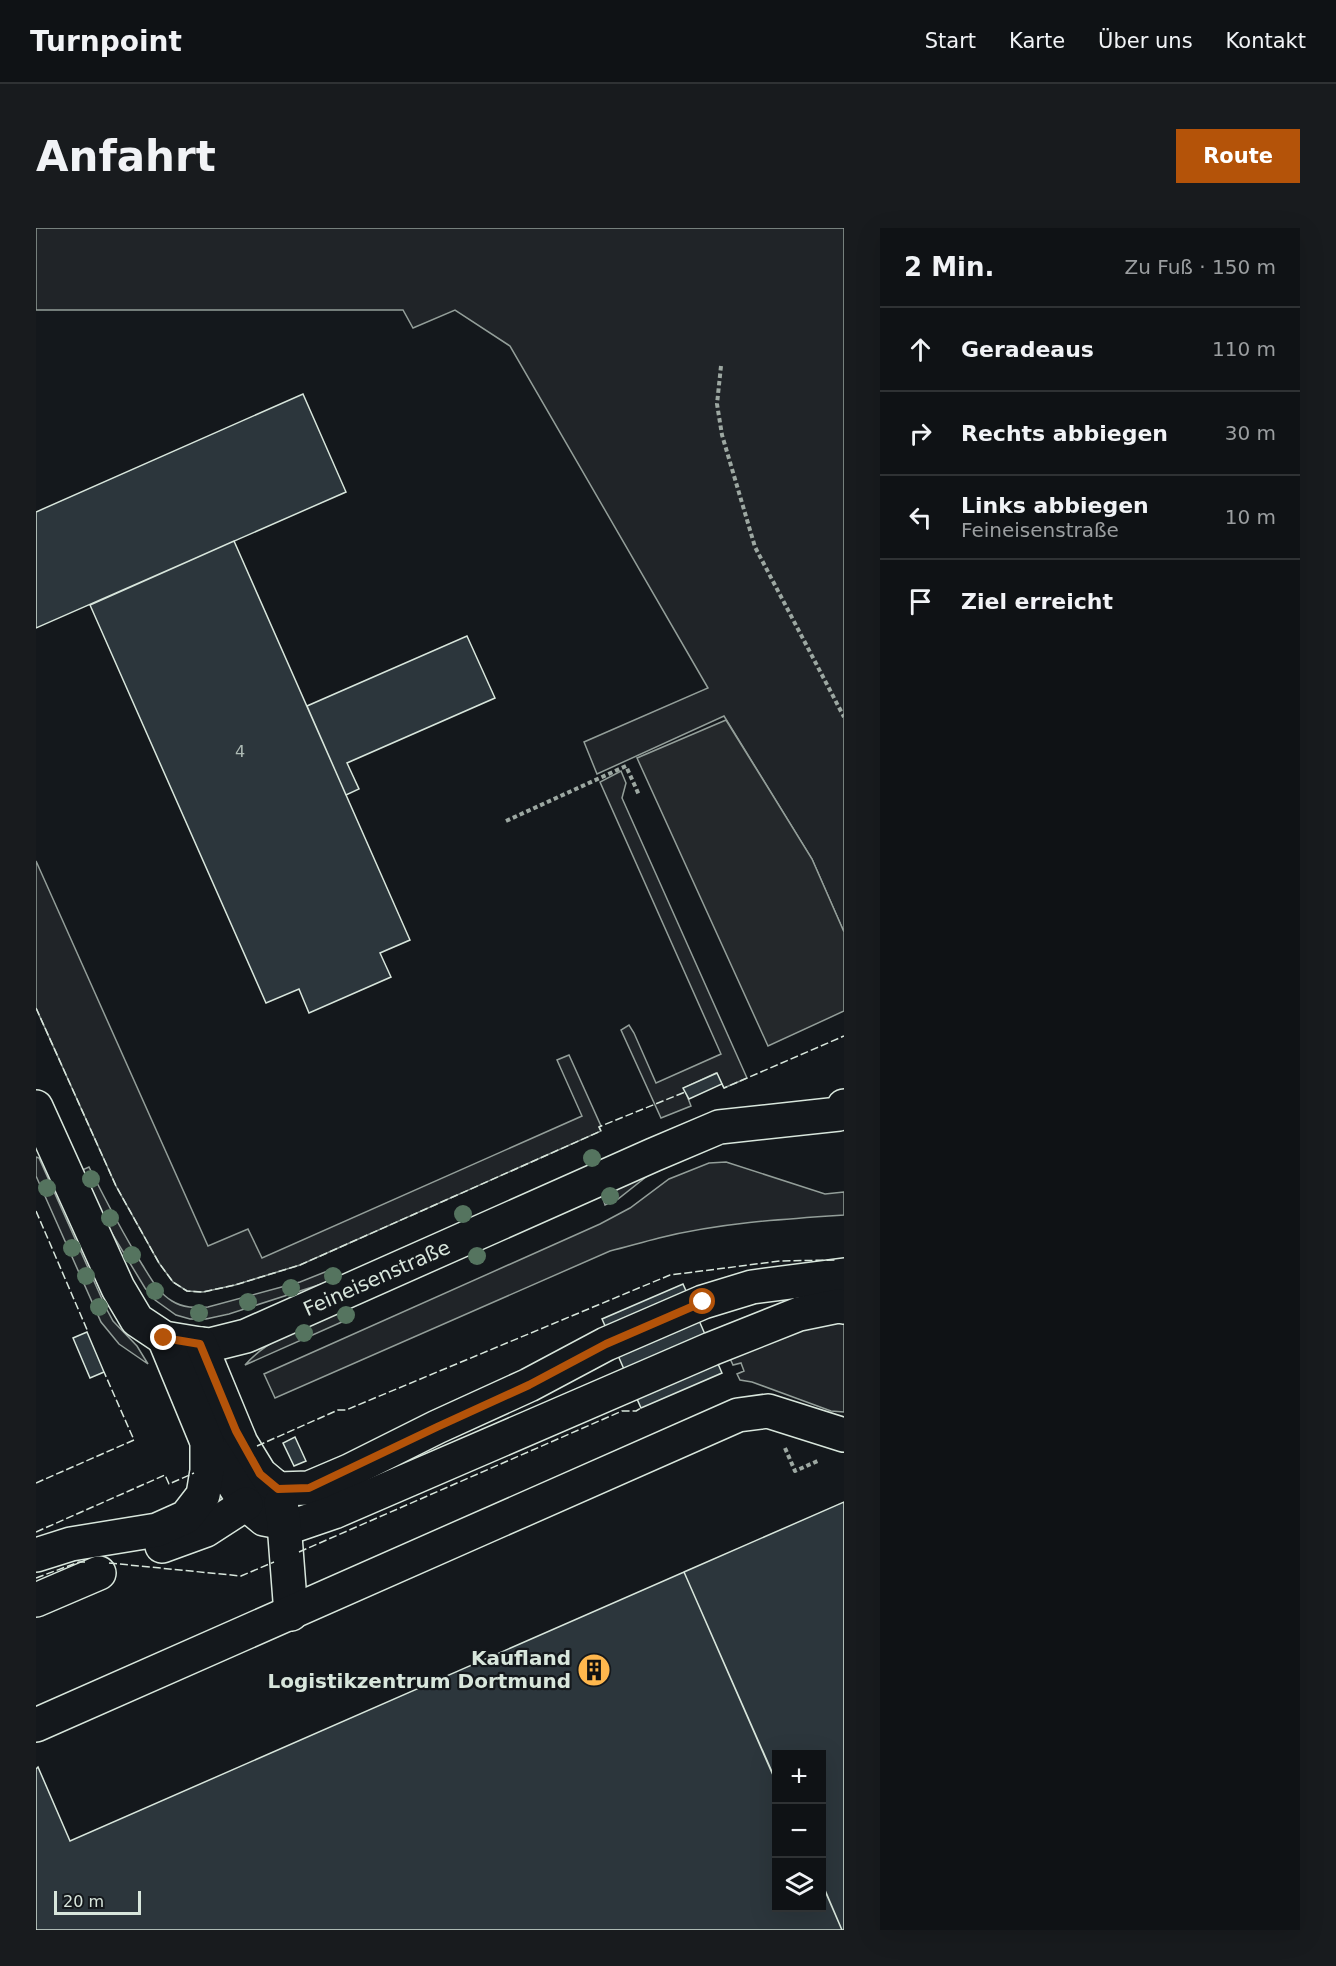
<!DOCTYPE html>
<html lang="de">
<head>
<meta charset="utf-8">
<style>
	:root { --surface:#0f1215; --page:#181b1e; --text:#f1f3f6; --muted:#9b9ea0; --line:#2f3234; --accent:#b45309 }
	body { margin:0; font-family:"DejaVu Sans",sans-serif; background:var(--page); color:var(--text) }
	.controls { position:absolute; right:18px; bottom:18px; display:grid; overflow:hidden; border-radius:0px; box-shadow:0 6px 24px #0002 }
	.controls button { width:54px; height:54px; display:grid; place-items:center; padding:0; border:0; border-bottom:2px solid var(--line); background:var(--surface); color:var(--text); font:30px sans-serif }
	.scale { position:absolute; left:18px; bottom:15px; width:87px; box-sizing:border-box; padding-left:6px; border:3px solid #d8e6dc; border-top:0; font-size:16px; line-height:21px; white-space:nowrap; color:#d8e6dc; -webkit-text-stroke:4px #14181c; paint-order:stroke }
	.stop { position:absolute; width:18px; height:18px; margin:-14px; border:4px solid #b45309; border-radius:50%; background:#fff }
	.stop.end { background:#b45309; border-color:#fff; box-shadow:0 2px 6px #0008 }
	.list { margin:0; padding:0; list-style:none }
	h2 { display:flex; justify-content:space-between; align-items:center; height:78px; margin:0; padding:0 24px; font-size:26px }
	h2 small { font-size:20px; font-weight:400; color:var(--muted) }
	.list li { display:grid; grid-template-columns:39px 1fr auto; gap:18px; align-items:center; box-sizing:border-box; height:84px; padding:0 24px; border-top:2px solid var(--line) }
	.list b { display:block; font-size:22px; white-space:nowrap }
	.list p { margin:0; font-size:20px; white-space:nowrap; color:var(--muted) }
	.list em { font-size:20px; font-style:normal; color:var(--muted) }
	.icon { flex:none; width:33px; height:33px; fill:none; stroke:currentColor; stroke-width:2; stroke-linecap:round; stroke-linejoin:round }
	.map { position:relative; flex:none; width:808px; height:1702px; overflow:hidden; border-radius:0px }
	header { display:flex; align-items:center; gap:36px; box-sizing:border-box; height:84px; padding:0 30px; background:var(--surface); border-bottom:2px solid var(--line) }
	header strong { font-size:28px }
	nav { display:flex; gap:33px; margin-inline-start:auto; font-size:21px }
	.intro { display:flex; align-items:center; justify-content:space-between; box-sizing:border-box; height:144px; padding:0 36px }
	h1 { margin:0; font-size:42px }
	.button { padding:15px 27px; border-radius:0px; background:var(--accent); color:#fff; font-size:21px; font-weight:700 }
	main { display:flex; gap:36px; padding:0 36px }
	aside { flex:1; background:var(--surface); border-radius:0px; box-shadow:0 6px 24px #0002 }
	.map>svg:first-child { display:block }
</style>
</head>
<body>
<header>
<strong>Turnpoint</strong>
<nav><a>Start</a><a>Karte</a><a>Über uns</a><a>Kontakt</a></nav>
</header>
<div class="intro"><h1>Anfahrt</h1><a class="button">Route</a></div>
<main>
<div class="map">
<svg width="808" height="1702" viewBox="0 0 808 1702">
	<rect width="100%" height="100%" fill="#14181c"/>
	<path fill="#202428" stroke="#939e99" stroke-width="1.5" d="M 0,0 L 808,0 L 808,704 L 776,631 L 688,488 L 561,546 L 548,514 L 672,460 L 474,118 L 419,82 L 377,100 L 367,82 L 0,82 Z
		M 585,543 L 590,555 L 586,570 L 711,850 L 688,860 L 680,845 L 648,860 L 655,878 L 625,890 L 585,802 L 593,797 L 598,805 L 620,855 L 685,826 L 564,554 Z
		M 0,633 L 172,1018 L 212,1001 L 226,1030 L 546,888 L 521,832 L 533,827 L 565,898 L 563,899 L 565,903 L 264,1037 L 199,1057 L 167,1064 L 151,1063 L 137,1054 L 123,1035 L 80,958 L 0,780 Z
		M 0,929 L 3,930 L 70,1080 L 77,1093 L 101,1118 L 112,1136 L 83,1116 L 65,1094 L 0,948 Z
		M 690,934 L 789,966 L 808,964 L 808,987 C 747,991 683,995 623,1010 C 607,1014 590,1019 574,1023 L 239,1170 L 228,1146 L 564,996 L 594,980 L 633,951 L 673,935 Z
		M 53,939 C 69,971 85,1002 104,1033 C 113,1047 121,1064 136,1073 C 147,1080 159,1080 172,1079 L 264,1054 L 294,1042 L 298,1052 L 193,1086 L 170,1091 L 154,1091 L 140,1087 L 119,1072 L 109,1060 L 69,994 L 44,943 Z
		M 615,945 L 582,971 L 569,977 L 566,967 Z
		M 313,1079 L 317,1089 L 209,1137 C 235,1107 278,1095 313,1079 Z
		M 802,1093 L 808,1095 L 808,1184 L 795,1183 L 716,1154 L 704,1152 L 701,1146 L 708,1143 L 705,1135 L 697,1137 L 692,1126 L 765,1095 Z"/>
	<path fill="#24282b" stroke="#939e99" stroke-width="1.5" d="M 690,492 L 776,631 L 808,704 L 808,783 L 732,818 L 601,530 Z"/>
	<path fill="#2c363c" stroke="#d8e6dc" stroke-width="1.5" d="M 267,166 L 310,264 L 0,400 L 0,284 Z
		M 198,313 L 374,712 L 344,725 L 355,749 L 273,785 L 263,761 L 230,775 L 54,377 Z
		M 431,408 L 459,470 L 311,535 L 323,561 L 310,567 L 271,478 Z
		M 681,845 L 686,856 L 653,871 L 647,860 Z
		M 647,1056 L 686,1145 L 605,1180 L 566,1091 Z
		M 51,1104 L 68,1144 L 54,1150 L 37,1110 Z
		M 259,1209 L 270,1233 L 258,1238 L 247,1215 Z
		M 808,1274 L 808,1702 L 806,1702 L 786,1655 L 786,1526 L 740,1526 L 740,1553 L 648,1344 Z
		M 648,1344 L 740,1554 L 740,1680 L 786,1680 L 786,1656 L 806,1702 L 0,1702 L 0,1541 L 2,1539 L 34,1613 Z"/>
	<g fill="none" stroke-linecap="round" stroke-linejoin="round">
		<defs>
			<g id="minor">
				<path id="s1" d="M 0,879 L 82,1060 L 101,1092 L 128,1110 L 164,1116 L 174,1117 L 210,1108 L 617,927 L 683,899 L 803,886 L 808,878"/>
				<path d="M 164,1116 L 205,1215 L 224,1246 L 242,1261 L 273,1260 L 313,1243 L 401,1199 L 493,1157 L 570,1116 L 667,1074 L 716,1059 L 808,1047"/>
				<path d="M 171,1214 L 210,1276 L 228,1291 L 260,1297 L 298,1284 L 675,1121 L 763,1086 L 802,1078 L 808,1079"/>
				<path d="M 245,1275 L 248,1295 L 255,1386"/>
				<path d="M 126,1318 L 170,1302 L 210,1276"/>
				<path d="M 0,1327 L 35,1316 L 121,1302 L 150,1289 L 167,1267 L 171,1243 L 171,1214 L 128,1110"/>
				<path d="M 0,1372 L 63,1345"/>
				<path d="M 0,1497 L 702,1187 L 732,1183 L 808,1207"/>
			</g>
		</defs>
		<use href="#minor" stroke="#d8e6dc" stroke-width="36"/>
		<path stroke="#9da8a2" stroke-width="4" stroke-dasharray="4.5 3" stroke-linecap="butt" d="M 685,138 L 681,176 L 686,207 L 719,319 L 808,489
			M 470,593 L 590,538 L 603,567
			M 749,1220 L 759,1243 L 784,1232"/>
		<use href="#minor" stroke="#14181c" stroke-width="33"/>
		<path stroke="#d8e6dc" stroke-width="1.5" stroke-dasharray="8 3" stroke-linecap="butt" d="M 0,780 L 80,958 L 123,1035 L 137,1054 L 151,1063 L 167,1064 L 199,1057 L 264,1037 L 565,903 L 563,899 L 565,898 L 649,864
			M 686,856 L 688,860 L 808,808
			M 0,983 L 52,1104
			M 221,1218 L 302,1182 L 310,1182 L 634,1047 L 744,1033 L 800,1032
			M 0,1255 L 98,1212 L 68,1144
			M 0,1304 L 129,1247 L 133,1256 L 158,1245
			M 263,1324 L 586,1183 L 600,1183 L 605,1180
			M 73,1335 L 205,1348 L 238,1334
			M 0,1350 L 43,1334 L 49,1334"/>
	</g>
	<g fill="#55745f">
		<circle cx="556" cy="930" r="9"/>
		<circle cx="55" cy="951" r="9"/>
		<circle cx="11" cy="960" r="9"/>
		<circle cx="574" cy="968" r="9"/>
		<circle cx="427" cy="986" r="9"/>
		<circle cx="74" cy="990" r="9"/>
		<circle cx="36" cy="1020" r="9"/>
		<circle cx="96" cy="1027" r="9"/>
		<circle cx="441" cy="1028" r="9"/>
		<circle cx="50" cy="1048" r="9"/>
		<circle cx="297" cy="1048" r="9"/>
		<circle cx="255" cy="1060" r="9"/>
		<circle cx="119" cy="1063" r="9"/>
		<circle cx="212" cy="1074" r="9"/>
		<circle cx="63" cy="1079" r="9"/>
		<circle cx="163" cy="1085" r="9"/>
		<circle cx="310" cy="1087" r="9"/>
		<circle cx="268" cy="1105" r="9"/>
	</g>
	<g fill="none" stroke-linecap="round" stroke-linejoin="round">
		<path stroke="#b45309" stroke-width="8" d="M 128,1110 L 164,1116 L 200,1203 L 224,1246 L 242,1261 L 273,1260 L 401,1199 L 493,1157 L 570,1116 L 667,1074"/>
	</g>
	<defs>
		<symbol id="building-disc" viewBox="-11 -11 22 22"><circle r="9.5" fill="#ffb74d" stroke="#14181c"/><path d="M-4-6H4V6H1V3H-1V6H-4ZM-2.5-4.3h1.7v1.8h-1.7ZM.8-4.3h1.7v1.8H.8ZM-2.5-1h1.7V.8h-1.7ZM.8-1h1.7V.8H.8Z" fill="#111"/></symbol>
	</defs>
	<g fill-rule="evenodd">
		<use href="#building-disc" x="539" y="1423" width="38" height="38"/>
	</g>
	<g text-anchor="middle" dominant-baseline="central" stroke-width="4.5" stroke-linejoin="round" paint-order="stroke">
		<g font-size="16" fill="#adbab4">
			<text x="204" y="523">4</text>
		</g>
		<g font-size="20" fill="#d8e6dc" stroke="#14181c">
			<text stroke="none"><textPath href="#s1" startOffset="495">Feineisenstraße</textPath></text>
		</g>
		<g font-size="20" font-weight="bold" fill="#d8e6dc" stroke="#14181c" text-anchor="end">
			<text x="535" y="1430">Kaufland<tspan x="535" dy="23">Logistikzentrum Dortmund</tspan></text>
		</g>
	</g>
</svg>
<div class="controls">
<button>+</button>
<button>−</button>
<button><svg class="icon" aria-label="layers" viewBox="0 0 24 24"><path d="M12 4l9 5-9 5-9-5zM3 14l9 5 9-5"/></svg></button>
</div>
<div class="scale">20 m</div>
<div class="stop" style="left:667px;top:1074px"></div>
<div class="stop end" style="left:128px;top:1110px"></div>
</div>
<aside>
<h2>2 Min.<small>Zu Fuß · 150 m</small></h2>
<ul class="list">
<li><svg class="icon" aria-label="ahead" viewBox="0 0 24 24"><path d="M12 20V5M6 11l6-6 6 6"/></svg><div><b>Geradeaus</b></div><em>110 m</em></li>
<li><svg class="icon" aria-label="right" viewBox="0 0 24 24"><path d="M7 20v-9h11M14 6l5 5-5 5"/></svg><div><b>Rechts abbiegen</b></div><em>30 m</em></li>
<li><svg class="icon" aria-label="left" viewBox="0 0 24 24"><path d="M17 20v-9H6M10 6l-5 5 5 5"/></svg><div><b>Links abbiegen</b><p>Feineisenstraße</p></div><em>10 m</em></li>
<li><svg class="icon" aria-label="arrive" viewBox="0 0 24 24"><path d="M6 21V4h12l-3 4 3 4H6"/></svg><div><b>Ziel erreicht</b></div></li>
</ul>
</aside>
</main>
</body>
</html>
